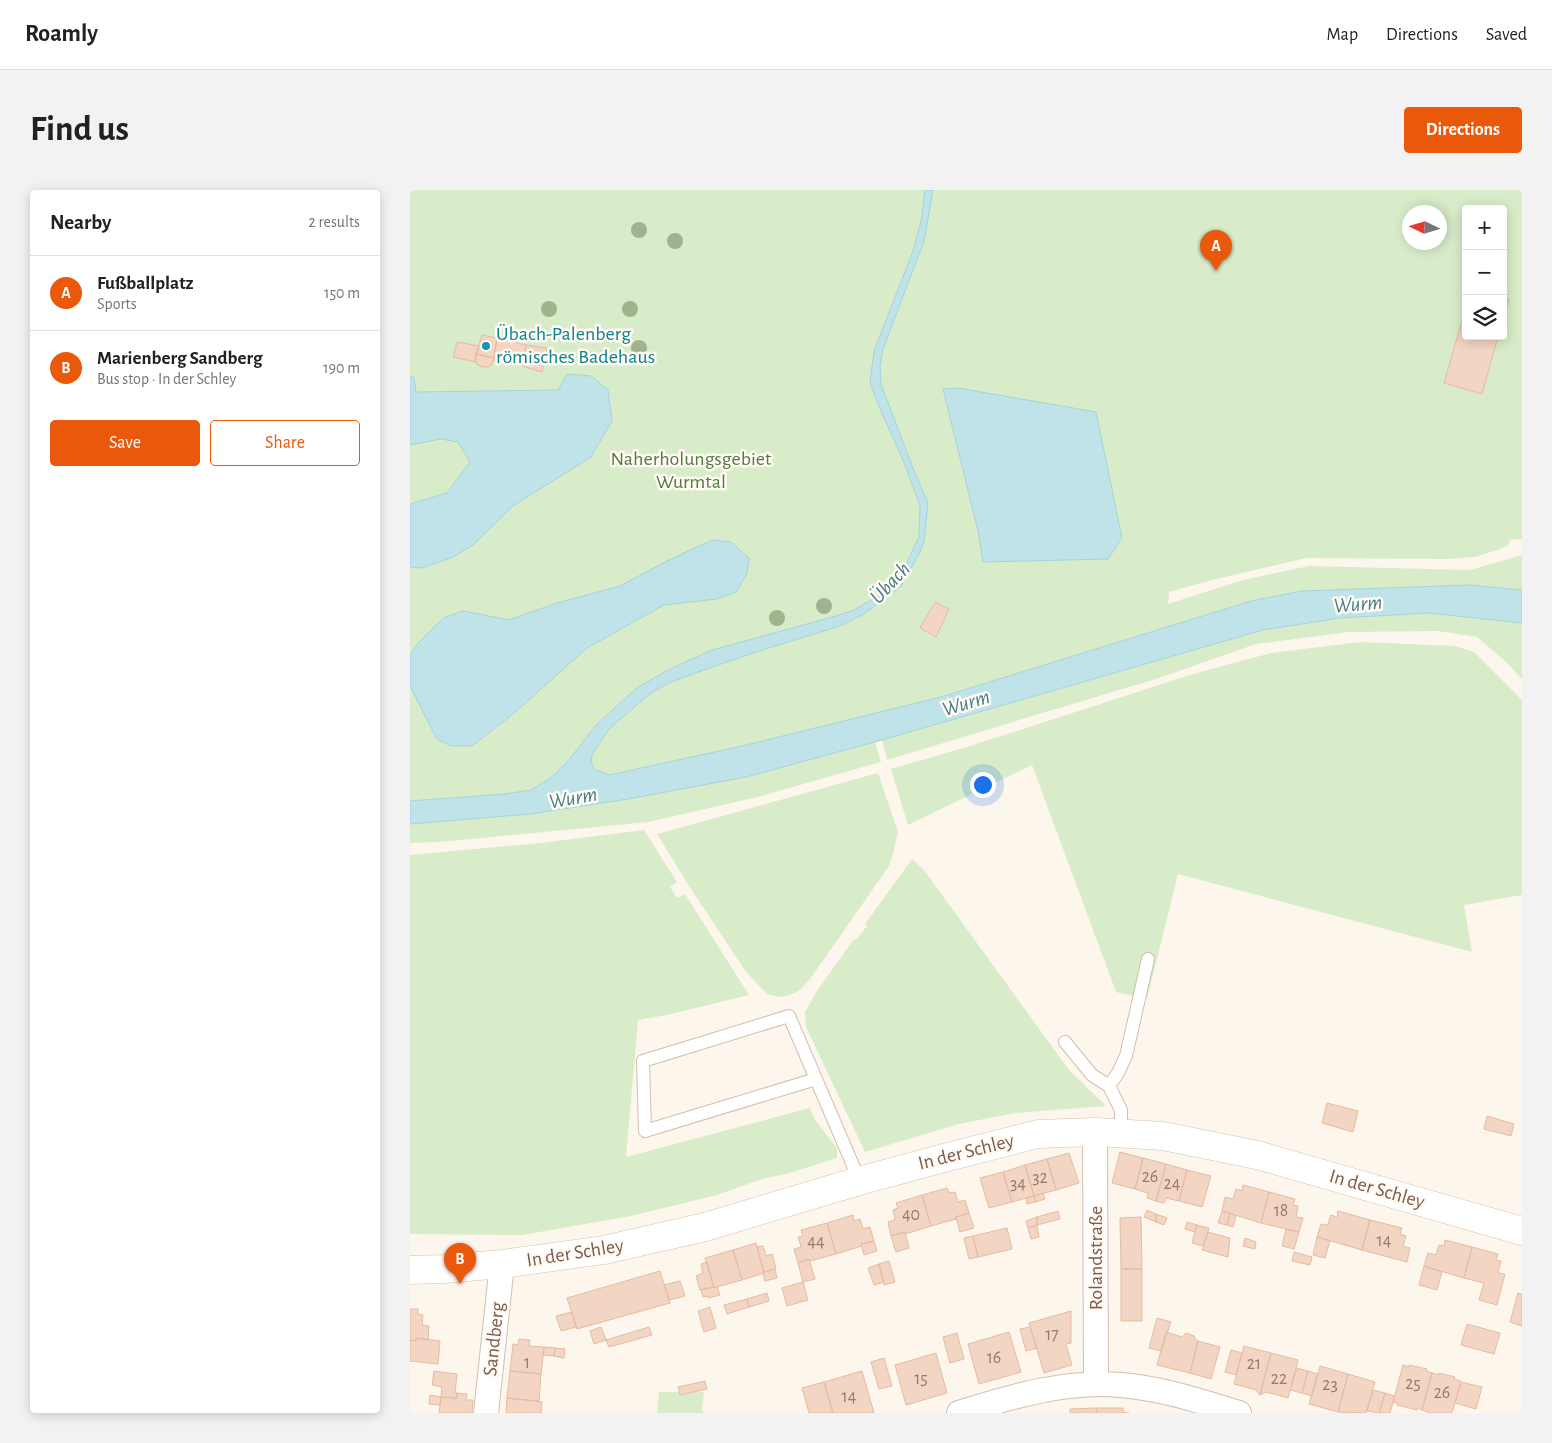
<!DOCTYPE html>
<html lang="en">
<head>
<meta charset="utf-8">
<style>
	:root { --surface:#fff; --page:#f2f2f2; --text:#202124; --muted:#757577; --line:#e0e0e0; --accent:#ea580c }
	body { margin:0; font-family:"Alegreya Sans",sans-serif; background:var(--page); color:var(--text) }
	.controls { position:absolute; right:15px; top:15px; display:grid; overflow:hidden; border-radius:5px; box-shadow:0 2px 12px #0003 }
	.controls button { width:45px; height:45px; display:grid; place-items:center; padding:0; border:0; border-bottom:1px solid var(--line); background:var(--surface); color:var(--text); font:25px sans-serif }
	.compass { position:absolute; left:992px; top:15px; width:45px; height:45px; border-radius:50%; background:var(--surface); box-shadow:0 2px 12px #0003; rotate:274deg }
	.you { position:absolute; left:572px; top:594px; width:18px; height:18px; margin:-12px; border:4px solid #fff; border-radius:50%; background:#1a73e8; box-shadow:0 0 0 8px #1a73e833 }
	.badge { display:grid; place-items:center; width:32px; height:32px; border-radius:50%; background:var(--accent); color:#fff; font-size:16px; font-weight:700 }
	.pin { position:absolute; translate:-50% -41px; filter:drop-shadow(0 1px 2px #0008) }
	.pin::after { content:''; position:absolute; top:26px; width:18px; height:15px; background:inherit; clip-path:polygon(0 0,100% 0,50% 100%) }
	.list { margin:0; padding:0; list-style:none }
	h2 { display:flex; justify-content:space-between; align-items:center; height:65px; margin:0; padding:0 20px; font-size:21px }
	h2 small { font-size:16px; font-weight:400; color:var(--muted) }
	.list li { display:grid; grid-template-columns:32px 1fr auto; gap:15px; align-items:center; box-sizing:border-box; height:75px; padding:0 20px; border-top:1px solid var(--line) }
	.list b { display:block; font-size:19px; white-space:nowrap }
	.list p { margin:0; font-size:16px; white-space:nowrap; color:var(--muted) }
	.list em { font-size:16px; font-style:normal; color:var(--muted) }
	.actions { display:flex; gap:10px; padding:15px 20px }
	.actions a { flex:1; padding:11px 0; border:1px solid var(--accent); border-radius:5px; text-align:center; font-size:18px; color:var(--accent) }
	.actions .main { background:var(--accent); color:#fff }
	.icon { flex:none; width:28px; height:28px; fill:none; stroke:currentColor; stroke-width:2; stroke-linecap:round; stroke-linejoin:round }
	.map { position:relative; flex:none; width:1112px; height:1223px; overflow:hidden; border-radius:5px }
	header { display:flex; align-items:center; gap:30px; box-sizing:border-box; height:70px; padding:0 25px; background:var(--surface); border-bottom:1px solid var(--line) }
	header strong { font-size:24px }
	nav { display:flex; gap:28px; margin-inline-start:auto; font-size:18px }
	.intro { display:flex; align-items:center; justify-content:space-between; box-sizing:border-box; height:120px; padding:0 30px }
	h1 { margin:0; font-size:35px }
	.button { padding:12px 22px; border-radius:5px; background:var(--accent); color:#fff; font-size:18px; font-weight:700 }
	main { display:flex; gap:30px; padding:0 30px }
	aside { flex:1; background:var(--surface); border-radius:5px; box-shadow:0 2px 12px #0003 }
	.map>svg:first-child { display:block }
</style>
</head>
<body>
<header>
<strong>Roamly</strong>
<nav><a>Map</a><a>Directions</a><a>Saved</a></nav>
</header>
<div class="intro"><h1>Find us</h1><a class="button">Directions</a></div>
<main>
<aside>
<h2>Nearby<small>2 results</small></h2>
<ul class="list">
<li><span class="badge">A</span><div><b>Fußballplatz</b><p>Sports</p></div><em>150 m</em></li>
<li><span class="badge">B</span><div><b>Marienberg Sandberg</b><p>Bus stop · In der Schley</p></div><em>190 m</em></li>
</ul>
<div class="actions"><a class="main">Save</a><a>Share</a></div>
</aside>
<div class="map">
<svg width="1112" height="1223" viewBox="0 0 1112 1223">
	<rect width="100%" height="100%" fill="#fdf6ec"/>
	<path fill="#d8ecc9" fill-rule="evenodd" d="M 0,0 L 1112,0 L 1112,349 L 1100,350 L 1098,355 L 1090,359 L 1065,367 L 1038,369 L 896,368 L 806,389 L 759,402 L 758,414 L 833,390 L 899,376 L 1060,380 L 1112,365 L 1112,400 L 1059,395 L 892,401 L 841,411 L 531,507 L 332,556 L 188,587 L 95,604 L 0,611 ZM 1056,19 L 1093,19 L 1093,146 L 1056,146 ZM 999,22 L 1030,22 L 1030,52 L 999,52 Z
		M 1019,423 L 1112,433 L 1112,489 L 1095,471 L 1067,447 L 1028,441 L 939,442 L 846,454 L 749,488 L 477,570 L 472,550 L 853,440 L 930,428 Z
		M 950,452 L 1045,456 L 1064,462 L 1112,510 L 1112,705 L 1054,715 L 1062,762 L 768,684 L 737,809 L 706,802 L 622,575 L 498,635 L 481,579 L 560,556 L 783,484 L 861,463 Z
		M 465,552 L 471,572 L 348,607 L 238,632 L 29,652 L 0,653 L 0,634 L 120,624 L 218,609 L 336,587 Z
		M 468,583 L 488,642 L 484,660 L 479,676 L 400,789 L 390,800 L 380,805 L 370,807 L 357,804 L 336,782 L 279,696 L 247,644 Z
		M 234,640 L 267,692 L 260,697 L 267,708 L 275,704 L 339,805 L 257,825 L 228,830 L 216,967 L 400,918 L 405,930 L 427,958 L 427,968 L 380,983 L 352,989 L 307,1005 L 221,1026 L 112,1045 L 0,1044 L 0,665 L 130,653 Z
		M 502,669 L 514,680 L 659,880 L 696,916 L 605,923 L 549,934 L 455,962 L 396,837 L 395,822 L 407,801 L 444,749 L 446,750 L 457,736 L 455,734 Z
		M 249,1202 L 294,1202 L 292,1219 L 294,1223 L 247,1223 Z"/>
	<path fill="#bfe3e8" stroke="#a5d3da" d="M 515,0 L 523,0 L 514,51 L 473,159 L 470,176 L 471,194 L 504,281 L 518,313 L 514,351 L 511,360 L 491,396 L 454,424 L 430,436 L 346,462 L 288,482 L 259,493 L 241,503 L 199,539 L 182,565 L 181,572 L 184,579 L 199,585 L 332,556 L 531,507 L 841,411 L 892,401 L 1059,395 L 1112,400 L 1112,433 L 1019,423 L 930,428 L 853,440 L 472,550 L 336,587 L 218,609 L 120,624 L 0,634 L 0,611 L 95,604 L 121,600 L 142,587 L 158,571 L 188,533 L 228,497 L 260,479 L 302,460 L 426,426 L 444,420 L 475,402 L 492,382 L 509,347 L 510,316 L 495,275 L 468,214 L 460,192 L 464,161 L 503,61 L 511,31 Z
		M 157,184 L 181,186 L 198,200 L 202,231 L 181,267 L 103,316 L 63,355 L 43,367 L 12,378 L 0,377 L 0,314 L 37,303 L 60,272 L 48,252 L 31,249 L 0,255 L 0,187 L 4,187 L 6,202 L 148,200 Z
		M 548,198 L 686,222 L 712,348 L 698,369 L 573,372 L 568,341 L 533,199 Z
		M 302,350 L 321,352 L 339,368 L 337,384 L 326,402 L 307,409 L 254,415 L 177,458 L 103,524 L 62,556 L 41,556 L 27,549 L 0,496 L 0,465 L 9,452 L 33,428 L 53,421 L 99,430 L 147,413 L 210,396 L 257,371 Z"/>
	<path fill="#f3d5c3" stroke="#e6bba3" d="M 1093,108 L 1099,109 L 1093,129 Z
		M 1056,117 L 1056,146 L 1088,146 L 1072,204 L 1034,193 Z
		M 72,145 L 87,148 L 84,168 L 66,164 Z
		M 87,148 L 116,155 L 114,167 L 109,166 L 109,171 L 105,175 L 83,171 Z
		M 47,152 L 69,156 L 65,172 L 43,167 Z
		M 116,155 L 137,158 L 132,182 L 112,176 Z
		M 66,164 L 84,168 L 82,174 L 78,177 L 73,177 L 68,175 L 65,172 Z
		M 525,412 L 539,419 L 526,447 L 510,438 Z
		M 917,913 L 948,921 L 943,942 L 912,933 Z
		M 1077,926 L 1104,934 L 1101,946 L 1074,939 Z
		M 710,962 L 733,968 L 725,999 L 702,993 Z
		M 659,963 L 669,993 L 646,1000 L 637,969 Z
		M 733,968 L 756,974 L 746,1011 L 737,1008 L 738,1003 L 725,999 Z
		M 637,969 L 646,1000 L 624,1006 L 615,975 Z
		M 756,974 L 777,980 L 769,1011 L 756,1008 L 754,1013 L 746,1011 Z
		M 615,975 L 624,1006 L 602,1012 L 593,982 Z
		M 777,980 L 801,986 L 792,1017 L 769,1011 Z
		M 593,982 L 602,1012 L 579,1018 L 570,988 Z
		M 833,995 L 859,1002 L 851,1033 L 812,1021 L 815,1007 L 823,1009 L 826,999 L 832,1001 Z
		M 537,998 L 539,1003 L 545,1002 L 548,1012 L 555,1010 L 559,1023 L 546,1027 L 546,1029 L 521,1036 L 512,1005 Z
		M 859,1002 L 885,1009 L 883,1015 L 888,1016 L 886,1027 L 893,1028 L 889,1042 L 851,1033 Z
		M 633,1003 L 635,1009 L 625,1012 L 624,1006 Z
		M 512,1005 L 521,1036 L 495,1044 L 495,1042 L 481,1046 L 478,1032 L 485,1030 L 483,1020 L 488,1018 L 486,1013 Z
		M 624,1006 L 625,1012 L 617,1014 L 616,1008 Z
		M 737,1020 L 746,1024 L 746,1032 L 734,1027 Z
		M 648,1021 L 650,1029 L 627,1035 L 627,1027 Z
		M 812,1021 L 820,1023 L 817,1035 L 808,1033 Z
		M 928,1021 L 960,1030 L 952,1060 L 907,1047 L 911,1034 L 918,1035 L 921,1025 L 927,1027 Z
		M 559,1023 L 564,1038 L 550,1042 L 546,1027 Z
		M 820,1023 L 826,1026 L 823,1037 L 817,1035 Z
		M 746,1024 L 757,1028 L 754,1035 L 746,1032 Z
		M 443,1025 L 444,1031 L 450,1029 L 453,1039 L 460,1037 L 464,1051 L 451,1054 L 452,1056 L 426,1064 L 417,1033 Z
		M 627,1027 L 627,1035 L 618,1038 L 616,1031 Z
		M 731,1027 L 732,1079 L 711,1079 L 710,1028 Z
		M 960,1030 L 992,1038 L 990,1044 L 996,1046 L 993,1056 L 1000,1058 L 997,1072 L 952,1060 Z
		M 777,1032 L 787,1035 L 785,1042 L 775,1039 Z
		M 417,1033 L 426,1064 L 400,1071 L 399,1069 L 388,1073 L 384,1059 L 391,1057 L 388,1047 L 393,1046 L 391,1040 Z
		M 627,1035 L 629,1047 L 621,1049 L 618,1038 Z
		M 787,1035 L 799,1038 L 793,1056 L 782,1053 Z
		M 597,1038 L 602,1059 L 568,1067 L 563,1046 Z
		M 876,1039 L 889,1042 L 884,1059 L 872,1056 Z
		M 495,1042 L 499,1058 L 486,1062 L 481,1046 Z
		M 798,1042 L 820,1048 L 818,1067 L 792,1060 Z
		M 563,1046 L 568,1067 L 559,1069 L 554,1048 Z
		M 907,1047 L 920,1051 L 915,1068 L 903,1065 Z
		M 835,1048 L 846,1052 L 845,1059 L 833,1056 Z
		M 1035,1050 L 1062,1057 L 1054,1088 L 1014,1076 L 1018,1063 L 1026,1065 L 1029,1055 L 1034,1056 Z
		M 464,1051 L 467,1061 L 454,1065 L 451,1054 Z
		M 346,1053 L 354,1083 L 332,1090 L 323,1060 Z
		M 353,1056 L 356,1066 L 362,1064 L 366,1078 L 354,1082 L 347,1057 Z
		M 1062,1057 L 1088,1064 L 1086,1070 L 1091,1071 L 1088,1083 L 1095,1084 L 1087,1115 L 1069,1110 L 1074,1093 L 1054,1088 Z
		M 323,1060 L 332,1090 L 304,1098 L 295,1068 Z
		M 884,1062 L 902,1067 L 900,1075 L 882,1071 Z
		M 399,1069 L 405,1089 L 393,1092 L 388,1073 Z
		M 479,1071 L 485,1092 L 474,1095 L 469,1074 Z
		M 297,1072 L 304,1097 L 290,1100 L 286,1086 L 293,1083 L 291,1074 Z
		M 469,1074 L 474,1092 L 464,1095 L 458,1078 Z
		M 1014,1076 L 1032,1082 L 1027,1100 L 1009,1095 Z
		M 365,1079 L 367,1088 L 355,1091 L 353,1084 L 354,1082 Z
		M 711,1079 L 732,1079 L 732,1131 L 711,1131 Z
		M 250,1081 L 260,1113 L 167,1139 L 157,1108 Z
		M 270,1091 L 275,1106 L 259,1110 L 254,1095 Z
		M 393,1092 L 398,1110 L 377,1116 L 372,1098 Z
		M 304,1097 L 304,1098 L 307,1097 L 310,1105 L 298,1108 L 298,1106 L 293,1107 L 291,1100 Z
		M 357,1103 L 359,1111 L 339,1117 L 337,1109 Z
		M 1108,1103 L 1112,1104 L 1112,1136 L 1100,1132 Z
		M 337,1109 L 339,1117 L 317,1124 L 314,1115 Z
		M 300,1117 L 306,1138 L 294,1142 L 288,1121 Z
		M 0,1119 L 8,1119 L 8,1124 L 13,1125 L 12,1135 L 19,1136 L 18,1150 L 6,1148 L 6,1151 L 0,1150 Z
		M 661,1121 L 661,1153 L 656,1154 L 662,1175 L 634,1183 L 619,1133 Z
		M 162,1122 L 166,1137 L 151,1141 L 146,1126 Z
		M 747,1128 L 761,1132 L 751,1161 L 739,1158 Z
		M 1057,1134 L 1090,1143 L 1084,1164 L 1051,1155 Z
		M 191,1137 L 196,1150 L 184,1154 L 180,1141 Z
		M 239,1137 L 242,1145 L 199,1157 L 196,1150 Z
		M 620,1137 L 627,1158 L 616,1161 L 610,1139 Z
		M 599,1142 L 611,1182 L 569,1194 L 558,1154 Z
		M 756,1142 L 772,1147 L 776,1143 L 784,1146 L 786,1150 L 788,1151 L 780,1183 L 747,1175 Z
		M 547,1143 L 554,1169 L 540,1173 L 533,1147 Z
		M 6,1148 L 30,1151 L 28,1174 L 0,1171 L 0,1150 L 6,1151 Z
		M 109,1149 L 120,1150 L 119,1156 L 134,1157 L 131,1184 L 100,1181 L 103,1154 L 108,1155 Z
		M 788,1151 L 810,1157 L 801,1189 L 780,1183 Z
		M 834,1156 L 861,1163 L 850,1205 L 846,1200 L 824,1194 Z
		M 134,1157 L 145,1158 L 144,1166 L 133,1165 Z
		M 145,1158 L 155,1159 L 154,1168 L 144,1166 Z
		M 821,1160 L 832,1163 L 826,1185 L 815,1182 Z
		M 526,1163 L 537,1203 L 496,1215 L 485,1175 Z
		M 861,1163 L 888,1170 L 878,1208 L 856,1202 L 850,1205 Z
		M 474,1168 L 482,1196 L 469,1199 L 461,1172 Z
		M 993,1175 L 999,1177 L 999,1175 L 1017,1179 L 1016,1181 L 1022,1183 L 1012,1220 L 1008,1218 L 1007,1220 L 987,1215 L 988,1213 L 983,1212 Z
		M 910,1176 L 938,1184 L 928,1222 L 899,1214 Z
		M 887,1178 L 898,1181 L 892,1203 L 880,1200 Z
		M 24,1181 L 47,1184 L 45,1203 L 47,1203 L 47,1208 L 31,1207 L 32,1197 L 22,1195 Z
		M 100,1181 L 131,1184 L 129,1211 L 97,1208 Z
		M 452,1181 L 464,1223 L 423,1223 L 414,1192 Z
		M 898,1181 L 908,1184 L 902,1206 L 892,1203 Z
		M 1022,1183 L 1029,1185 L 1029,1183 L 1045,1187 L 1044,1189 L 1051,1191 L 1042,1223 L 1019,1223 L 1012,1220 Z
		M 938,1184 L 965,1192 L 956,1223 L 928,1222 Z
		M 295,1191 L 297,1199 L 270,1205 L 268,1197 Z
		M 414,1192 L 423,1223 L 399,1223 L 392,1198 Z
		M 1051,1192 L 1072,1197 L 1066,1219 L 1045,1213 Z
		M 963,1200 L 975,1203 L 969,1223 L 957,1221 Z
		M 47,1203 L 57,1204 L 56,1210 L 63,1210 L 62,1223 L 29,1223 L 31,1207 L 47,1208 Z
		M 975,1203 L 985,1206 L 980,1223 L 969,1223 Z
		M 20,1205 L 31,1207 L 30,1215 L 19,1214 Z
		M 97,1208 L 132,1212 L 131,1223 L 96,1223 Z
		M 686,1218 L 713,1218 L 714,1223 L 719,1223 L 687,1223 Z
		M 686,1218 L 687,1223 L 660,1223 L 660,1219 Z"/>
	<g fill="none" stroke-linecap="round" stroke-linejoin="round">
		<defs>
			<path id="lane" d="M 655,852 L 682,885 L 699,896 L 711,920 L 711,943
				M 406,889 L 235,941 L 233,871 L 379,826 L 442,973 L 449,991
				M 699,896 L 708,883 L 716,866 L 738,769"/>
			<path id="street" d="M 685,942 L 686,1194
				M 76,1223 L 92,1074
				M 549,1223 C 599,1207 657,1190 710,1195 C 751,1198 790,1211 829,1223"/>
			<path id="secondary" d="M 0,1080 L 34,1079 L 92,1074 L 194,1060 L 295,1037 L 449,991 L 530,969 L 628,944 L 685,942 L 753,946 L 847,965 L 1112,1041"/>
		</defs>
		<use href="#lane" stroke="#d1beb0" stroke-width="14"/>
		<use href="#street" stroke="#d1beb0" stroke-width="26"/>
		<use href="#secondary" stroke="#d6c0b0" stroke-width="29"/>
		<use href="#lane" stroke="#fff" stroke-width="12"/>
		<use href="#street" stroke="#fff" stroke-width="24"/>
		<use href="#secondary" stroke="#fff" stroke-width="28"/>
	</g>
	<g fill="#a0b28e">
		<circle cx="229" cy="40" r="8"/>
		<circle cx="265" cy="51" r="8"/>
		<circle cx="139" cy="119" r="8"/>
		<circle cx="220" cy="119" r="8"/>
		<circle cx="229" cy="158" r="8"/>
		<circle cx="414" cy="416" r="8"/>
		<circle cx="367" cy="428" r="8"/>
	</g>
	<circle fill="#0f9aa8" stroke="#fffaf3" stroke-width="2" cx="76" cy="156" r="5"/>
	<g text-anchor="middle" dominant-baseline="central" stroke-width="5" stroke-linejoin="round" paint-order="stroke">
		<g font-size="18" fill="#987a6a">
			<text x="740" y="987">26</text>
			<text x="630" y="988">32</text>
			<text x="608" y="994">34</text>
			<text x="762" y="994">24</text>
			<text x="871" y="1021">18</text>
			<text x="501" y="1025">40</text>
			<text x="974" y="1051">14</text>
			<text x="406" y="1052">44</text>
			<text x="642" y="1145">17</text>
			<text x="584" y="1168">16</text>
			<text x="117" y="1173">1</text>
			<text x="844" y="1174">21</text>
			<text x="511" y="1189">15</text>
			<text x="869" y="1189">22</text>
			<text x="1003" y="1194">25</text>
			<text x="920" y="1195">23</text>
			<text x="1032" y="1203">26</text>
			<text x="439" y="1207">14</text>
		</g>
		<g font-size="20" fill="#0d838f" stroke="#fffaf3" text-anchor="start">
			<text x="86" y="144">Übach-Palenberg<tspan x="86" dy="23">römisches Badehaus</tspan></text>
		</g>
		<g font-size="20" fill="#537a41" stroke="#fffaf3">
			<text x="281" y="269">Naherholungsgebiet<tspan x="281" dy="23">Wurmtal</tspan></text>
		</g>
		<g font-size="20" fill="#7a5c4d" stroke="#fffaf3">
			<text transform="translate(556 962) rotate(-14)">In der Schley</text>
			<text transform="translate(967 999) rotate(16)">In der Schley</text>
			<text transform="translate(165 1063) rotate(-9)">In der Schley</text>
			<text transform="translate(686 1068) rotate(-90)">Rolandstraße</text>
			<text transform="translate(84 1149) rotate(-84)">Sandberg</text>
		</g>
		<g font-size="21" font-style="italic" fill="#437c86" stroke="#fffaf3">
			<text transform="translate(480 393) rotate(-47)">Übach</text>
			<text transform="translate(948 414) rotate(-5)">Wurm</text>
			<text transform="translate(556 513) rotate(-17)">Wurm</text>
			<text transform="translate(163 608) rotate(-10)">Wurm</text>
		</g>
	</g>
</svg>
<div class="controls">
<button>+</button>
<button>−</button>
<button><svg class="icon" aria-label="layers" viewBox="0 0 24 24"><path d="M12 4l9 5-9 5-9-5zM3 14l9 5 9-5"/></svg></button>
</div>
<svg class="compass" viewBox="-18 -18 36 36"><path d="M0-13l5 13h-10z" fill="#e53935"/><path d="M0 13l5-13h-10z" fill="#757577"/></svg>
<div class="you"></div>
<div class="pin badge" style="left:806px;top:81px">A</div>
<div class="pin badge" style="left:50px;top:1094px">B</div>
</div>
</main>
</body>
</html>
